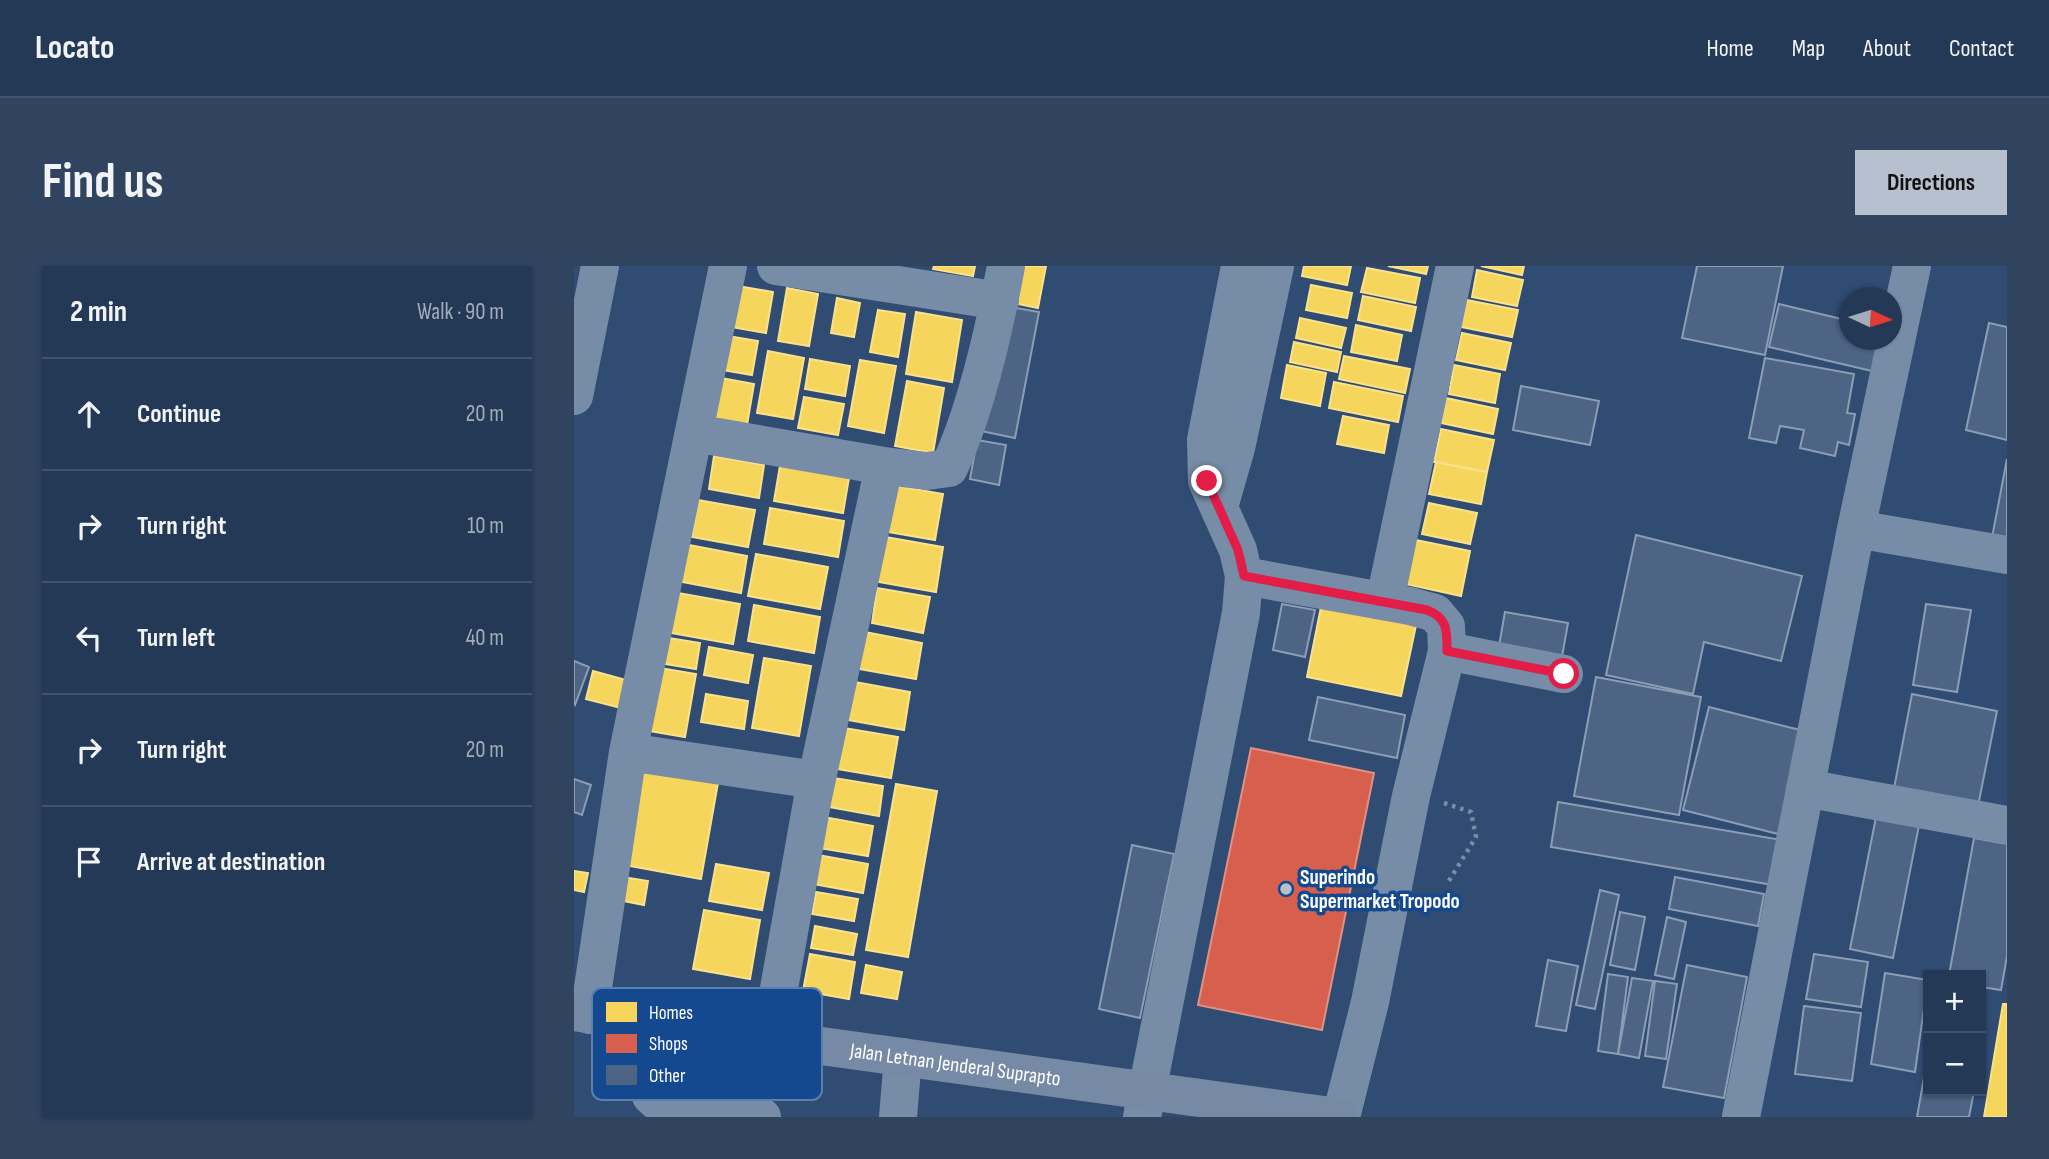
<!DOCTYPE html>
<html lang="en">
<head>
<meta charset="utf-8">
<style>
	:root { --surface:#243956; --page:#304460; --text:#f1f3f6; --muted:#a3acb9; --line:#41536c; --accent:#b7c0ce }
	body { margin:0; font-family:"Sofia Sans Condensed",sans-serif; background:var(--page); color:var(--text) }
	.controls { position:absolute; right:21px; bottom:21px; display:grid; overflow:hidden; border-radius:0px; box-shadow:0 2px 5px #0004 }
	.controls button { width:63px; height:63px; display:grid; place-items:center; padding:0; border:0; border-bottom:2px solid var(--line); background:var(--surface); color:var(--text); font:35px sans-serif }
	.compass { position:absolute; left:1265px; top:21px; width:63px; height:63px; border-radius:50%; background:var(--surface); box-shadow:0 2px 5px #0004; rotate:94deg }
	.stop { position:absolute; width:21px; height:21px; margin:-16px; border:5px solid #e11d48; border-radius:50%; background:#fff }
	.stop.end { background:#e11d48; border-color:#fff; box-shadow:0 2px 7px #0008 }
	.list { margin:0; padding:0; list-style:none }
	h2 { display:flex; justify-content:space-between; align-items:center; height:91px; margin:0; padding:0 28px; font-size:30px }
	h2 small { font-size:23px; font-weight:400; color:var(--muted) }
	.list li { display:grid; grid-template-columns:46px 1fr auto; gap:21px; align-items:center; box-sizing:border-box; height:112px; padding:0 28px; border-top:2px solid var(--line) }
	.list b { display:block; font-size:26px; white-space:nowrap }
	.list em { font-size:23px; font-style:normal; color:var(--muted) }
	.icon { flex:none; width:38px; height:38px; fill:none; stroke:currentColor; stroke-width:2; stroke-linecap:round; stroke-linejoin:round }
	.map { position:relative; flex:none; width:1433px; height:851px; overflow:hidden; border-radius:0px }
	header { display:flex; align-items:center; gap:42px; box-sizing:border-box; height:98px; padding:0 35px; background:var(--surface); border-bottom:2px solid var(--line) }
	header strong { font-size:33px }
	nav { display:flex; gap:38px; margin-inline-start:auto; font-size:24px }
	.intro { display:flex; align-items:center; justify-content:space-between; box-sizing:border-box; height:168px; padding:0 42px }
	h1 { margin:0; font-size:49px }
	.button { padding:18px 32px; border-radius:0px; background:var(--accent); color:#111; font-size:24px; font-weight:700 }
	main { display:flex; gap:42px; padding:0 42px }
	aside { flex:1; background:var(--surface); border-radius:0px; box-shadow:0 2px 5px #0004 }
	.map>svg:first-child { display:block }
</style>
</head>
<body>
<header>
<strong>Locato</strong>
<nav><a>Home</a><a>Map</a><a>About</a><a>Contact</a></nav>
</header>
<div class="intro"><h1>Find us</h1><a class="button">Directions</a></div>
<main>
<aside>
<h2>2 min<small>Walk · 90 m</small></h2>
<ul class="list">
<li><svg class="icon" aria-label="ahead" viewBox="0 0 24 24"><path d="M12 20V5M6 11l6-6 6 6"/></svg><div><b>Continue</b></div><em>20 m</em></li>
<li><svg class="icon" aria-label="right" viewBox="0 0 24 24"><path d="M7 20v-9h11M14 6l5 5-5 5"/></svg><div><b>Turn right</b></div><em>10 m</em></li>
<li><svg class="icon" aria-label="left" viewBox="0 0 24 24"><path d="M17 20v-9H6M10 6l-5 5 5 5"/></svg><div><b>Turn left</b></div><em>40 m</em></li>
<li><svg class="icon" aria-label="right" viewBox="0 0 24 24"><path d="M7 20v-9h11M14 6l5 5-5 5"/></svg><div><b>Turn right</b></div><em>20 m</em></li>
<li><svg class="icon" aria-label="arrive" viewBox="0 0 24 24"><path d="M6 21V4h12l-3 4 3 4H6"/></svg><div><b>Arrive at destination</b></div></li>
</ul>
</aside>
<div class="map">
<svg width="1433" height="851" viewBox="0 0 1433 851">
	<rect width="100%" height="100%" fill="#304c73"/>
	<path fill="#f6d55c" stroke="#f9e28d" stroke-width="2" d="M 360,0 L 401,0 L 399,10 L 359,3 Z
		M 435,0 L 472,0 L 464,42 L 429,35 Z
		M 730,0 L 777,0 L 773,19 L 728,10 Z
		M 814,0 L 854,0 L 852,8 Z
		M 907,0 L 950,0 L 948,9 Z
		M 793,2 L 846,12 L 841,37 L 787,26 Z
		M 903,4 L 949,14 L 943,40 L 898,31 Z
		M 737,19 L 778,27 L 773,52 L 732,44 Z
		M 164,20 L 199,26 L 192,67 L 157,61 Z
		M 213,22 L 244,28 L 235,80 L 204,75 Z
		M 789,30 L 842,41 L 837,65 L 784,54 Z
		M 263,32 L 286,37 L 280,71 L 257,67 Z
		M 893,34 L 944,44 L 938,71 L 887,61 Z
		M 304,44 L 331,48 L 324,91 L 296,86 Z
		M 342,46 L 388,54 L 378,116 L 332,108 Z
		M 726,52 L 772,62 L 767,82 L 722,72 Z
		M 782,59 L 828,69 L 823,95 L 777,86 Z
		M 888,67 L 937,77 L 931,104 L 882,94 Z
		M 154,70 L 184,75 L 178,109 L 148,104 Z
		M 720,76 L 767,86 L 763,106 L 716,96 Z
		M 194,85 L 230,92 L 219,153 L 183,147 Z
		M 770,90 L 836,103 L 831,127 L 765,113 Z
		M 236,93 L 276,100 L 271,130 L 231,123 Z
		M 286,94 L 322,100 L 310,167 L 274,160 Z
		M 713,99 L 752,107 L 746,140 L 707,132 Z
		M 880,99 L 926,108 L 921,137 L 875,128 Z
		M 142,111 L 180,118 L 173,159 L 135,152 Z
		M 333,115 L 370,122 L 359,187 L 321,180 Z
		M 760,116 L 829,130 L 824,156 L 755,142 Z
		M 230,131 L 270,138 L 264,169 L 224,162 Z
		M 872,132 L 924,143 L 919,168 L 867,157 Z
		M 769,150 L 815,159 L 810,187 L 763,178 Z
		M 867,163 L 920,174 L 913,206 L 860,196 Z
		M 208,188 L 277,200 L 269,247 L 200,235 Z
		M 140,190 L 190,199 L 185,232 L 135,223 Z
		M 862,196 L 913,206 L 907,238 L 855,228 Z
		M 323,220 L 369,228 L 361,274 L 314,266 Z
		M 124,234 L 181,244 L 174,281 L 118,271 Z
		M 855,237 L 903,247 L 896,278 L 848,268 Z
		M 196,242 L 270,255 L 264,291 L 190,278 Z
		M 306,270 L 369,281 L 362,326 L 299,315 Z
		M 842,274 L 896,285 L 887,330 L 832,318 Z
		M 110,278 L 173,290 L 167,327 L 103,315 Z
		M 182,288 L 254,301 L 246,343 L 174,330 Z
		M 303,322 L 356,331 L 349,367 L 298,357 Z
		M 93,325 L 166,338 L 159,378 L 86,365 Z
		M 749,331 L 844,350 L 827,430 L 733,411 Z
		M 180,339 L 246,351 L 240,387 L 174,375 Z
		M 291,366 L 348,377 L 342,413 L 285,403 Z
		M 89,371 L 126,377 L 122,403 L 85,397 Z
		M 135,381 L 179,389 L 174,417 L 130,409 Z
		M 190,392 L 237,400 L 225,470 L 178,462 Z
		M 80,401 L 122,408 L 111,471 L 69,464 Z
		M 19,405 L 59,416 L 51,443 L 12,433 Z
		M 281,416 L 336,426 L 330,464 L 274,454 Z
		M 132,428 L 174,435 L 170,463 L 127,456 Z
		M 270,462 L 324,471 L 317,512 L 263,503 Z
		M 63,496 L 145,511 L 127,613 L 45,598 Z
		M 260,512 L 309,520 L 305,550 L 255,541 Z
		M 322,518 L 363,525 L 334,691 L 292,684 Z
		M 250,551 L 299,560 L 294,590 L 245,582 Z
		M 244,589 L 294,598 L 289,627 L 239,618 Z
		M 142,598 L 195,607 L 188,644 L 135,635 Z
		M 0,605 L 14,607 L 10,626 L 0,624 Z
		M 43,610 L 74,615 L 70,639 L 39,633 Z
		M 242,626 L 284,633 L 280,655 L 238,648 Z
		M 130,644 L 186,654 L 176,713 L 119,703 Z
		M 241,660 L 283,668 L 279,689 L 237,682 Z
		M 236,688 L 281,696 L 275,733 L 229,725 Z
		M 292,699 L 328,706 L 323,733 L 287,727 Z
		M 1429,738 L 1433,738 L 1433,851 L 1410,851 Z"/>
	<path fill="#d6604d" stroke="#e29082" stroke-width="2" d="M 677,482 L 800,507 L 748,764 L 624,739 Z"/>
	<path fill="#4d6484" stroke="#8c9db4" stroke-width="2" d="M 1123,0 L 1209,0 L 1191,89 L 1108,72 Z
		M 1205,38 L 1276,55 L 1276,74 L 1304,74 L 1298,105 L 1195,81 Z
		M 431,40 L 465,46 L 441,172 L 407,165 Z
		M 1415,57 L 1433,61 L 1433,174 L 1392,164 Z
		M 1191,92 L 1280,108 L 1273,147 L 1281,148 L 1275,179 L 1264,176 L 1261,190 L 1226,182 L 1230,164 L 1206,160 L 1202,177 L 1175,172 Z
		M 947,120 L 1025,135 L 1016,179 L 939,164 Z
		M 403,174 L 432,179 L 425,219 L 396,213 Z
		M 1433,193 L 1433,285 L 1416,282 Z
		M 1062,269 L 1228,310 L 1207,395 L 1130,376 L 1119,428 L 1032,409 Z
		M 708,338 L 741,344 L 731,391 L 699,384 Z
		M 1352,338 L 1397,344 L 1383,426 L 1339,419 Z
		M 931,346 L 994,357 L 986,402 L 923,391 Z
		M 0,395 L 15,401 L 1,439 L 0,438 Z
		M 1022,411 L 1127,431 L 1105,549 L 1000,530 Z
		M 1338,428 L 1423,445 L 1402,550 L 1318,533 Z
		M 744,431 L 831,449 L 823,492 L 735,474 Z
		M 1135,441 L 1230,465 L 1204,568 L 1109,544 Z
		M 0,513 L 17,519 L 8,549 L 0,546 Z
		M 984,536 L 1207,574 L 1199,619 L 977,581 Z
		M 1303,546 L 1346,554 L 1319,692 L 1276,683 Z
		M 1400,572 L 1433,578 L 1433,690 L 1427,724 L 1407,721 L 1407,709 L 1375,709 Z
		M 558,579 L 600,588 L 566,752 L 525,743 Z
		M 1101,611 L 1190,628 L 1184,660 L 1095,643 Z
		M 1026,624 L 1045,629 L 1021,743 L 1002,739 Z
		M 1046,646 L 1071,651 L 1061,704 L 1036,699 Z
		M 1093,651 L 1112,656 L 1100,713 L 1081,709 Z
		M 1240,688 L 1294,696 L 1287,741 L 1232,733 Z
		M 974,694 L 1004,700 L 992,765 L 962,760 Z
		M 1113,699 L 1173,711 L 1150,832 L 1089,821 Z
		M 1311,707 L 1354,714 L 1341,806 L 1297,798 Z
		M 1034,708 L 1054,711 L 1044,788 L 1024,785 Z
		M 1058,712 L 1079,715 L 1065,792 L 1044,788 Z
		M 1081,715 L 1103,718 L 1092,793 L 1071,790 Z
		M 1230,740 L 1287,747 L 1278,815 L 1221,808 Z
		M 1354,789 L 1354,825 L 1400,825 L 1395,851 L 1343,851 Z"/>
	<g fill="none" stroke-linecap="round" stroke-linejoin="round">
		<path stroke="#778ca6" stroke-width="4.5" stroke-dasharray="3.5 5" stroke-linecap="butt" d="M 870,537 L 897,546 L 902,571 L 873,618"/>
		<path stroke="#778ca6" stroke-width="38" d="M 202,0 L 426,35
			M 0,130 L 26,0
			M 120,167 L 310,200 L 353,205 L 375,202 C 403,142 420,65 432,0
			M 645,241 L 662,182 L 701,0
			M 1282,263 L 1433,289
			M 670,310 L 836,340 L 861,347 L 872,360 L 873,385 L 837,530 L 796,736 L 767,851
			M 811,334 L 881,0
			M 873,385 L 990,408
			M 54,486 L 242,514
			M 1231,522 L 1433,559
			M 15,749 L 54,486 L 154,0
			M 83,758 L 73,809 L 77,830 L 93,844 L 188,851
			M 196,773 L 239,531 L 310,200
			M 324,851 L 329,791
			M 568,851 L 667,347 L 670,310 L 664,284 L 633,215 L 632,174 L 666,0
			M 1167,851 L 1282,263 L 1338,0"/>
		<path stroke="#778aa5" stroke-width="38" id="s1" d="M 0,746 L 764,851"/>
	</g>
	<g fill="none" stroke-linecap="round" stroke-linejoin="round">
		<path stroke="#e11d48" stroke-width="9" d="M 633,215 L 664,284 L 670,310 L 853,344 C 874,352 873,365 873,385 L 990,408"/>
	</g>
	<circle fill="#b7c0ce" stroke="#14488f" stroke-width="2.5" cx="712" cy="623" r="7"/>
	<g text-anchor="middle" dominant-baseline="central" stroke-width="7" stroke-linejoin="round" paint-order="stroke">
		<g font-size="21" font-weight="bold" fill="#fff" stroke="#14488f" text-anchor="start">
			<text x="726" y="611">Superindo<tspan x="726" dy="24">Supermarket Tropodo</tspan></text>
		</g>
		<g font-size="21" fill="#fff" stroke="#14488f">
			<text stroke="none"><textPath href="#s1" startOffset="385">Jalan Letnan Jenderal Suprapto</textPath></text>
		</g>
	</g>
	<rect x="18" y="722" width="230" height="112" rx="10" fill="#14488f" stroke="#5a7fb1" stroke-width="2"/>
	<rect x="32" y="736" width="31" height="20" fill="#f6d55c"/>
	<rect x="32" y="768" width="31" height="19" fill="#d6604d"/>
	<rect x="32" y="799" width="31" height="20" fill="#4d6484"/>
	<g font-size="19" fill="#fff">
		<text x="75" y="753">Homes</text>
		<text x="75" y="784">Shops</text>
		<text x="75" y="816">Other</text>
	</g>
</svg>
<div class="controls">
<button>+</button>
<button>−</button>
</div>
<svg class="compass" viewBox="-18 -18 36 36"><path d="M0-13l5 13h-10z" fill="#e53935"/><path d="M0 13l5-13h-10z" fill="#a3acb9"/></svg>
<div class="stop" style="left:990px;top:408px"></div>
<div class="stop end" style="left:633px;top:215px"></div>
</div>
</main>
</body>
</html>
